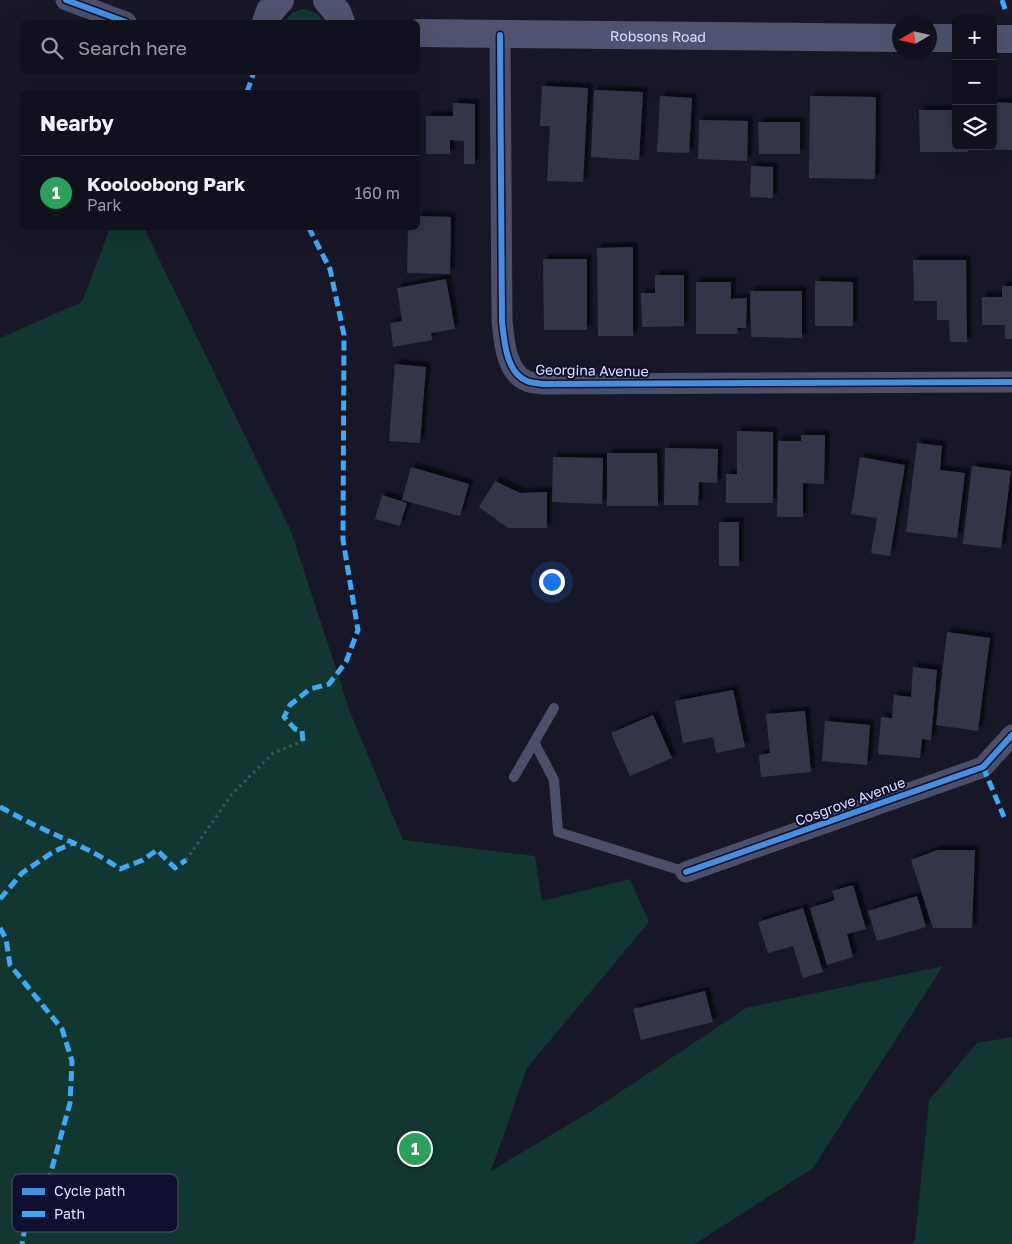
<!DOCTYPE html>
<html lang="en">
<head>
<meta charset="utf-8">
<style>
	:root { --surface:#11111e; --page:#1a1a27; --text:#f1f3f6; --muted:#9c9da4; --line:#30313c; --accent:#989ab4 }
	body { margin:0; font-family:"Golos Text",sans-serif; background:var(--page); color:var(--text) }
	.controls { position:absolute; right:15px; top:15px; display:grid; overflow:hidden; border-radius:8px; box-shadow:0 5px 20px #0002 }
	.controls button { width:45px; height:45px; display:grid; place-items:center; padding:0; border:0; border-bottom:1px solid var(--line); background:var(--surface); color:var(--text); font:25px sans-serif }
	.compass { position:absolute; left:892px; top:15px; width:45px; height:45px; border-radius:50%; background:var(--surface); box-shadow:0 5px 20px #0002; rotate:261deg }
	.you { position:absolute; left:551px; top:581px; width:18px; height:18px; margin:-12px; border:4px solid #fff; border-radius:50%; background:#1a73e8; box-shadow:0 0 0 8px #1a73e833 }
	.badge { display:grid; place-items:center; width:32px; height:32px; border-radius:50%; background:var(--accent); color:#fff; font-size:16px; font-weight:700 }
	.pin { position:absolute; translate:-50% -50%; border:2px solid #fff; box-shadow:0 1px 5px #0006 }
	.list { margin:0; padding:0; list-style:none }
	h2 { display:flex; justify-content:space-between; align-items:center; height:65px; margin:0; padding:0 20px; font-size:21px }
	h2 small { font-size:16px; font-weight:400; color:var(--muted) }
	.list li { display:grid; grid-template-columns:32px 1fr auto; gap:15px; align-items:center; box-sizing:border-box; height:75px; padding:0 20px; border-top:1px solid var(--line) }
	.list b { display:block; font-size:19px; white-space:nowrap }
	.list p { margin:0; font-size:16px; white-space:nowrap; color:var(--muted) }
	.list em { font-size:16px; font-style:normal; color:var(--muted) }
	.icon { flex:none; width:28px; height:28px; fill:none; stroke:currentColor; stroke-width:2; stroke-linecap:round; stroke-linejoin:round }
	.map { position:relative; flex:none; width:1012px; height:1244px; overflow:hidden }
	.search { position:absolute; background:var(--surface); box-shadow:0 5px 20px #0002; left:20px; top:20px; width:400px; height:55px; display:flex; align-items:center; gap:12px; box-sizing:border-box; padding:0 18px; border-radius:8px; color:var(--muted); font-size:19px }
	.panel { position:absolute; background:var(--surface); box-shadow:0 5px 20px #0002; left:20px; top:90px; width:400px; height:140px; border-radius:8px }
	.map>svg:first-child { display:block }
</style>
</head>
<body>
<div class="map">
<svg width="1012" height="1244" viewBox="0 0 1012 1244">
	<defs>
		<filter id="shadow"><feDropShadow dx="4.5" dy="-4.5" stdDeviation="1" flood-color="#0009"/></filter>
	</defs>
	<rect width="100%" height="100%" fill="#171728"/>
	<path fill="#123630" d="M 302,9 C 313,11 319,13 324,22 L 284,22 L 292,13 Z
		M 110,228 L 144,228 L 291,531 L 350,712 L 403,840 L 535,856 L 542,901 L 630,879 L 649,922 L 527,1068 L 491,1171 L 593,1110 L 746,1008 L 943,966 L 813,1168 L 695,1244 L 0,1244 L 0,338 L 82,302 Z
		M 1012,1037 L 1012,1244 L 912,1244 L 915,1239 L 929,1100 L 977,1043 Z"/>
	<path fill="#363649" filter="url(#shadow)" d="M 542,86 L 588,88 L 583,182 L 547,181 L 550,126 L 540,126 Z
		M 594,90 L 643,92 L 639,160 L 591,157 Z
		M 660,96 L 692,98 L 689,153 L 657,152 Z
		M 810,96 L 876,97 L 875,179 L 809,178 Z
		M 993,102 L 1012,103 L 1012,150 L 978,149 L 978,146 L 993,146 Z
		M 453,103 L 475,104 L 475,164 L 464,164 L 464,141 L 450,140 L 450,154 L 426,154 L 426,116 L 453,116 Z
		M 919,110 L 956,110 L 956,146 L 968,146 L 968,152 L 920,152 Z
		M 699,120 L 748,121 L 747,161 L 698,159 Z
		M 758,122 L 800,122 L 800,154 L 759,154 Z
		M 751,166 L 773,167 L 773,198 L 750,197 Z
		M 418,216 L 451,217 L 450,274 L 407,273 L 408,228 L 418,228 Z
		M 633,247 L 633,336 L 598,336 L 597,248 Z
		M 543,259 L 587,259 L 587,330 L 544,330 Z
		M 913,260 L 966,260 L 967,342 L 950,342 L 949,320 L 937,320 L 937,301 L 914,301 Z
		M 655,275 L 684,275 L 684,326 L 642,327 L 641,293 L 655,293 Z
		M 446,279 L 455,329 L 431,333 L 432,340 L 393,347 L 390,323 L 402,321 L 397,288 Z
		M 815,281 L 853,282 L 853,326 L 815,326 Z
		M 696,282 L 731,282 L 731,299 L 747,298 L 746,328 L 737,328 L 738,334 L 696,334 Z
		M 1002,286 L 1012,286 L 1012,339 L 1005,339 L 1005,325 L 982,325 L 982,297 L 1002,297 Z
		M 750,291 L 802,291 L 802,338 L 751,337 Z
		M 395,364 L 426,367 L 420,443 L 389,441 Z
		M 737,431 L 773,432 L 773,503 L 726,503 L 726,474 L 737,474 Z
		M 801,435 L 825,435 L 824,484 L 803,483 L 803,517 L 777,517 L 778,441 L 801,441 Z
		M 917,443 L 942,446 L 940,470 L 965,473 L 957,538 L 906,532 Z
		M 665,448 L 718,449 L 717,483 L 699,482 L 698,505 L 664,505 Z
		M 607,453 L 657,453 L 658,506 L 607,506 Z
		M 553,457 L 603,458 L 602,504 L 552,502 Z
		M 860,457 L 905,465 L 890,556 L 871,553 L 877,518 L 851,514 Z
		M 972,466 L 1011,471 L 1001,548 L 963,544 Z
		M 411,467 L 469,484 L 460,516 L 402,500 Z
		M 495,481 L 520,493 L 547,492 L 547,528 L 508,528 L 479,507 Z
		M 382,495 L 407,503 L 400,526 L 375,519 Z
		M 719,522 L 739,522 L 739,566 L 719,566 Z
		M 947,632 L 990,638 L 978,731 L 936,725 Z
		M 913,667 L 937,670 L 931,740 L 922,739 L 920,758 L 878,754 L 881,717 L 892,718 L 894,695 L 911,697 Z
		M 733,690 L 745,747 L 716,753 L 713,737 L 683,743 L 675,701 Z
		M 805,711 L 811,772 L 761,777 L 759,755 L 770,753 L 766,714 Z
		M 653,715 L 672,758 L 630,776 L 611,733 Z
		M 825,721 L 870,725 L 867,765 L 822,761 Z
		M 937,850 L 975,850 L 972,928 L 933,928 L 911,860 Z
		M 853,885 L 866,929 L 847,934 L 853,957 L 827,965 L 810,908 L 835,900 L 832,891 Z
		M 917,896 L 926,927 L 877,941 L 868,911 Z
		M 803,908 L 823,972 L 803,978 L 793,946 L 768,953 L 758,922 Z
		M 705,991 L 713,1022 L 641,1040 L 633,1009 Z"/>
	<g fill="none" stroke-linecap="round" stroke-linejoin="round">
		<path stroke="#415460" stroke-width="3" stroke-dasharray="2.5 4" stroke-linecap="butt" d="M 186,860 L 232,794 L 273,753 L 303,741"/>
		<path stroke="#4b4f69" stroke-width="10" d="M 534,742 L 554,780 L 558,832 L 686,872
			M 514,777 L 554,708"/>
		<path stroke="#4b4f69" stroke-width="21" d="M 66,0 L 126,22
			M 500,35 L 502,321 C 504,340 506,373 527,381 C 531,383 538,383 543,384 L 1012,382
			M 686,872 L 983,767 L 1012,735"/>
		<g stroke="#4f536f" stroke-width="28">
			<path d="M 327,0 L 337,12 L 341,22"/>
			<path d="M 266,22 L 270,11 L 280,0"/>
			<path id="s1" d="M 418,33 L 900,38"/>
			<path d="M 930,38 L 956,38"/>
			<path d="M 993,39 L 1012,39"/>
		</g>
		<path stroke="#3fa9f5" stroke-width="5" stroke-dasharray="10 5" stroke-linecap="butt" d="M 1002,0 L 1005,9
			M 247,92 L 254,72
			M 303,741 L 302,731 L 295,729 L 284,717 L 290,705 L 310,689 L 329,684 L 346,662 L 358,630 L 343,540 L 344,335 L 330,269 L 309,228
			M 983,767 L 1004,817
			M 0,807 C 14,814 27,822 41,828 C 70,842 93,850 120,869 L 143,860 L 157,850 L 175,868 L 186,860
			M 0,899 L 22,873 L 53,852 L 75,842
			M 0,928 L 6,939 L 10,965 L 62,1029 L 72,1061 L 70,1103 L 46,1190 L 27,1216 L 22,1244"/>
		<defs>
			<path id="cycleway" d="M 66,0 L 126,22
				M 500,35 L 502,321 C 504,340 506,373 527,381 C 531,383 538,383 543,384 L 1012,382
				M 686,872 L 983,767 L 1012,735"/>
		</defs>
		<use href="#cycleway" stroke="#0f1030" stroke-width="9"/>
		<use href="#cycleway" stroke="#468fdf" stroke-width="6"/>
	</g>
	<g text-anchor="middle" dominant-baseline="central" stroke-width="4" stroke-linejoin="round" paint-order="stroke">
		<g font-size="14" fill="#dee1ff" stroke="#0f1030">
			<text stroke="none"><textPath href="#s1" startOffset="240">Robsons Road</textPath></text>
			<text transform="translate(592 370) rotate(1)">Georgina Avenue</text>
			<text transform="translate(850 801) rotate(-20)">Cosgrove Avenue</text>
		</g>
	</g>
	<rect x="12" y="1174" width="166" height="58" rx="8" fill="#0f1030" stroke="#4d4f6e" stroke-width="1"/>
	<rect x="22" y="1188" width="23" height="7" fill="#468fdf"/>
	<rect x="22" y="1211" width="23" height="6" fill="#3fa9f5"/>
	<g font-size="14" fill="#dee1ff">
		<text x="54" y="1196">Cycle path</text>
		<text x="54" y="1219">Path</text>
	</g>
</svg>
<div class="controls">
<button>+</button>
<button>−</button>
<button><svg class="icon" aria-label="layers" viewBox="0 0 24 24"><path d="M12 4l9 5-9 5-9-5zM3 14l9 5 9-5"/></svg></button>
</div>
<svg class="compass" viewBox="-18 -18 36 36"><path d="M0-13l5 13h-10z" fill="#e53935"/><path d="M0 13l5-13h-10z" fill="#9c9da4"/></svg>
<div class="you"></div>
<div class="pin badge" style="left:415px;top:1149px;background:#2e9e5b">1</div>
<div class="search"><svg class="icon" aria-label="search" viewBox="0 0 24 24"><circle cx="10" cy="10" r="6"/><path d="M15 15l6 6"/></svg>Search here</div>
<section class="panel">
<h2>Nearby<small></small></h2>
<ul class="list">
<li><span class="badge" style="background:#2e9e5b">1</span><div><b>Kooloobong Park</b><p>Park</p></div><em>160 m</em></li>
</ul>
</section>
</div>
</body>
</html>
